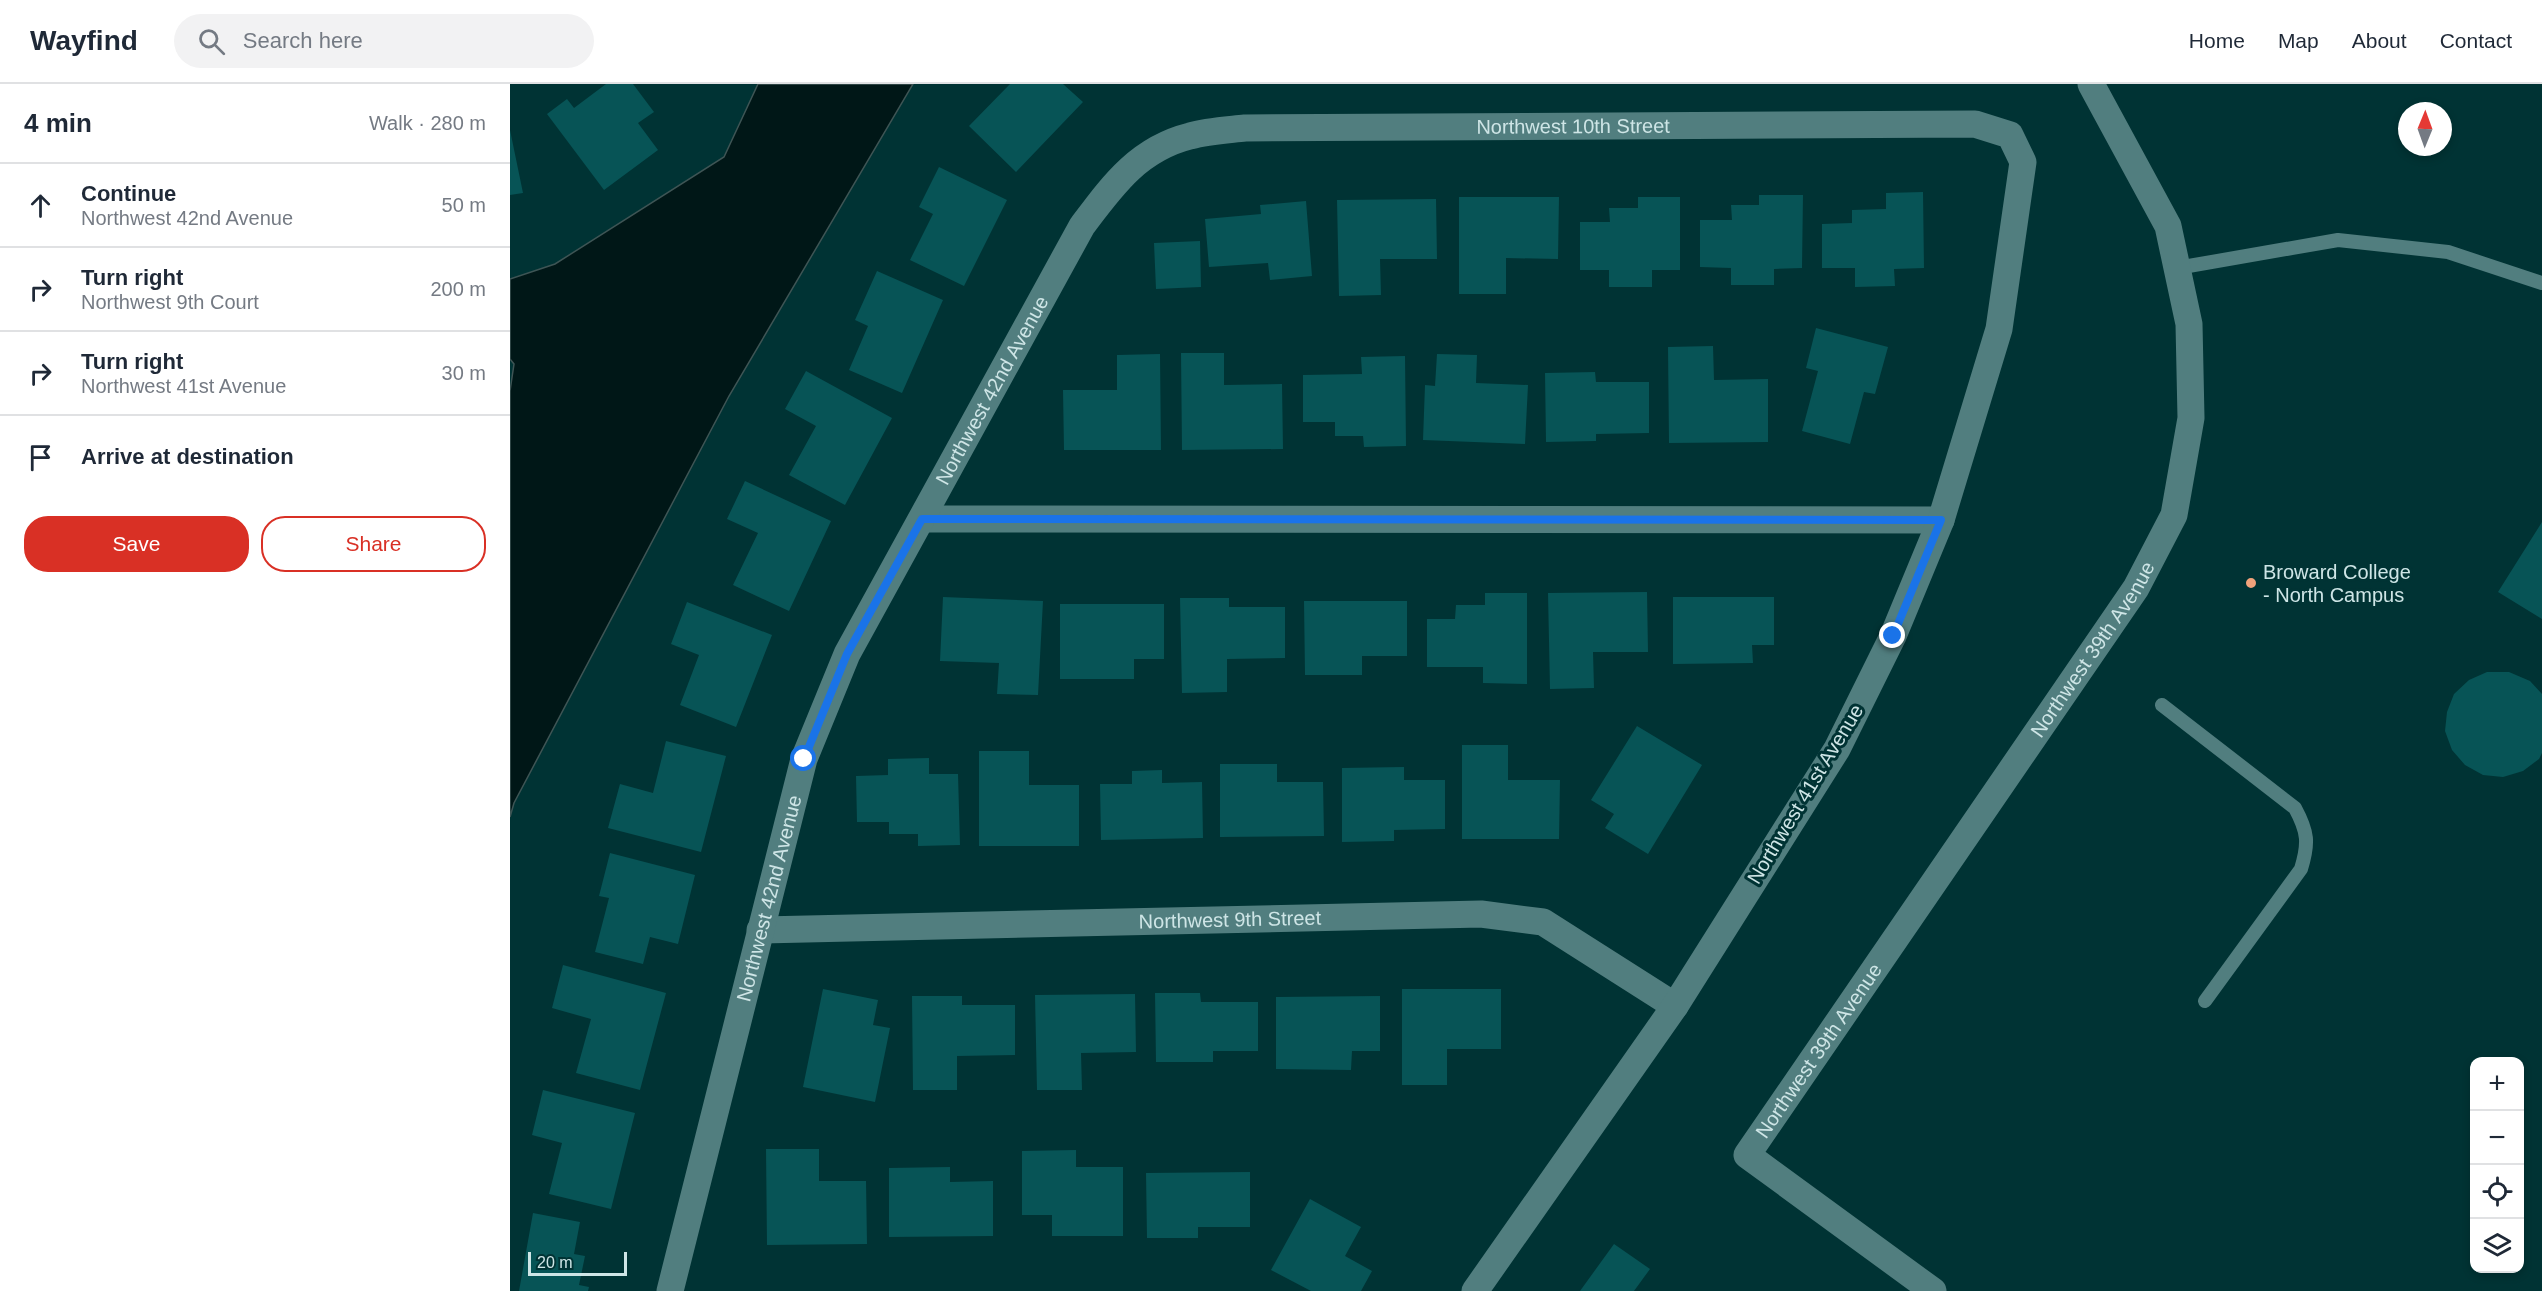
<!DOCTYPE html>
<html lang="en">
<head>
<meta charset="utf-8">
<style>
	:root { --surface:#fff; --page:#f2f2f3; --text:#1f2937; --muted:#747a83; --line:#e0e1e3; --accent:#d93025 }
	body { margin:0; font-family:Arial,sans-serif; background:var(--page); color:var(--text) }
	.controls { position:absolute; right:18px; bottom:18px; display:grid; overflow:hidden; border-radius:12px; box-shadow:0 3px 9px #0003 }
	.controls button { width:54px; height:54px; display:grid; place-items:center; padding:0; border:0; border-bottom:2px solid var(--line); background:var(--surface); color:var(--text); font:30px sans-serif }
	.compass { position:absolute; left:1888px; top:18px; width:54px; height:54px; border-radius:50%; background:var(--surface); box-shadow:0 3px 9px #0003; rotate:1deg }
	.scale { position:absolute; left:18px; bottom:15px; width:99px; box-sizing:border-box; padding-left:6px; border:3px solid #cee5e6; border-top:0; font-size:16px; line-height:21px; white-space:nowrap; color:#cee5e6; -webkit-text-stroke:4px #003334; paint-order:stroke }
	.stop { position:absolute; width:18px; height:18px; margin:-14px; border:4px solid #1a73e8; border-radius:50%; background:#fff }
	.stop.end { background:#1a73e8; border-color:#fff; box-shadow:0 2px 6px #0008 }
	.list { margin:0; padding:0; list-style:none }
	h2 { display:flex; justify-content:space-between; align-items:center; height:78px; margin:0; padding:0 24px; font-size:26px }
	h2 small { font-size:20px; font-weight:400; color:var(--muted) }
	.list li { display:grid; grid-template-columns:39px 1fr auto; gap:18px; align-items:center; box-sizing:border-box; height:84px; padding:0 24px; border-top:2px solid var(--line) }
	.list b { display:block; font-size:22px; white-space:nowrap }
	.list p { margin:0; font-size:20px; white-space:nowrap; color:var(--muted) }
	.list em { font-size:20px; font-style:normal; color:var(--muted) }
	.actions { display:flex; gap:12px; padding:18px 24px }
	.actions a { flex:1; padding:14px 0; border:2px solid var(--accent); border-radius:24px; text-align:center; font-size:21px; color:var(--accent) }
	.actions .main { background:var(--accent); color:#fff }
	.icon { flex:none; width:33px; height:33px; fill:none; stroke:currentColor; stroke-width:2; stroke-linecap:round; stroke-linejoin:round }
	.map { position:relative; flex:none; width:2032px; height:1207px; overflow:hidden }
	header { display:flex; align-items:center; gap:36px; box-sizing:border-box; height:84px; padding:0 30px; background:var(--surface); border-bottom:2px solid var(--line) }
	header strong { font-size:28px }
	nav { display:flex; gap:33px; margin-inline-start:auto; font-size:21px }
	.search { width:420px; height:54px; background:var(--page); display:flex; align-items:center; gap:15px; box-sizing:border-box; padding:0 21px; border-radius:33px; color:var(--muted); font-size:22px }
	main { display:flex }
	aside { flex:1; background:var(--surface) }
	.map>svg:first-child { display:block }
</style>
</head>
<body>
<header>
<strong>Wayfind</strong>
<div class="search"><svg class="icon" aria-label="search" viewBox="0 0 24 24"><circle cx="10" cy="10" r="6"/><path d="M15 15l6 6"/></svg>Search here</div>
<nav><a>Home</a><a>Map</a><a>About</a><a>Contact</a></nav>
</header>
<main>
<aside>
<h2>4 min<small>Walk · 280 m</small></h2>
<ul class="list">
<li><svg class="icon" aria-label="ahead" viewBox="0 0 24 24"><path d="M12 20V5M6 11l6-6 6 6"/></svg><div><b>Continue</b><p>Northwest 42nd Avenue</p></div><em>50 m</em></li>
<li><svg class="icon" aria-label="right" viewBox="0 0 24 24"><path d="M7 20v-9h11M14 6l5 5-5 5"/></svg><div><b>Turn right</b><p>Northwest 9th Court</p></div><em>200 m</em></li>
<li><svg class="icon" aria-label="right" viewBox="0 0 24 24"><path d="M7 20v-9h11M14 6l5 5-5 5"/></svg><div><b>Turn right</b><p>Northwest 41st Avenue</p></div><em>30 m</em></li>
<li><svg class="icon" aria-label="arrive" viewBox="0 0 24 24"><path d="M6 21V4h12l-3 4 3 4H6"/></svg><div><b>Arrive at destination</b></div></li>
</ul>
<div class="actions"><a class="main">Save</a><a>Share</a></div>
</aside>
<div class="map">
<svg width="2032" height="1207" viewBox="0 0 2032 1207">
	<rect width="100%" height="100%" fill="#003334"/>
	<path fill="#001717" stroke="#3e5555" stroke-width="1.5" d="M 248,0 L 403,0 L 219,312 L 4,719 L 0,733 L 0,307 L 4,280 L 0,275 L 0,195 L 45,180 L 214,73 Z"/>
	<path fill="#075456" d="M 96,0 L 123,0 L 144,28 L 128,39 L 148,66 L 94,106 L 37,30 L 57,15 L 64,24 Z
		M 500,0 L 553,0 L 573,18 L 506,88 L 459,42 Z
		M 0,46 L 13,109 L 0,111 Z
		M 429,83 L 497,116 L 454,202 L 400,176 L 423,130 L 409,123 Z
		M 1413,108 L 1414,184 L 1384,185 L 1385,202 L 1345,203 L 1345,184 L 1312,184 L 1312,140 L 1342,139 L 1342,126 L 1376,125 L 1376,109 Z
		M 1249,111 L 1293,111 L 1292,184 L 1264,185 L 1264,201 L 1221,201 L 1221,184 L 1190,183 L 1190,136 L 1222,136 L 1221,121 L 1249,121 Z
		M 949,113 L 1049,113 L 1048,175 L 996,174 L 996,210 L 949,210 Z
		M 1128,113 L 1170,113 L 1170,186 L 1142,186 L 1142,203 L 1099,203 L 1099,186 L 1070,186 L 1070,138 L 1100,138 L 1099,124 L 1128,124 Z
		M 926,115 L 927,175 L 870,175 L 871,211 L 829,212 L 827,116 Z
		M 796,117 L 802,192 L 760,196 L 758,179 L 699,183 L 695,135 L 751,130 L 750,121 Z
		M 690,157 L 691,203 L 646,205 L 644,159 Z
		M 367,187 L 433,216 L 392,309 L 339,286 L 358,242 L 345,236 Z
		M 1306,244 L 1378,263 L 1365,310 L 1354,308 L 1340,360 L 1292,347 L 1308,287 L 1296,284 Z
		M 1203,262 L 1204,296 L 1258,295 L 1258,358 L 1159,359 L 1158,263 Z
		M 671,269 L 714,269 L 714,301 L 772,300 L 773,365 L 672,366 Z
		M 650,270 L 651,366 L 554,366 L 553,306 L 607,306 L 607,271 Z
		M 927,270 L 967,271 L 966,299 L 1018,301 L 1015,360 L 913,356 L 915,301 L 925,302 Z
		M 895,272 L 896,362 L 854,363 L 853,352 L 825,352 L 825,338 L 793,338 L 793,291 L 852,290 L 851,273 Z
		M 296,287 L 382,334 L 335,421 L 279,391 L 306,342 L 275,325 Z
		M 1085,288 L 1086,298 L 1139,298 L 1139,349 L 1086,350 L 1086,357 L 1036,358 L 1035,289 Z
		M 235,397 L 321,437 L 279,527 L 223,501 L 248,449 L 217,435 Z
		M 2032,438 L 2032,535 L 1988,508 Z
		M 1137,508 L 1138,568 L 1083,568 L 1084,604 L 1040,605 L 1038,509 Z
		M 975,509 L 1017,509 L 1017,600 L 973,599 L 973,583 L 917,583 L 917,535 L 945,535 L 946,521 L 975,521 Z
		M 433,513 L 533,517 L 528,611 L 487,610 L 489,579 L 430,577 Z
		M 1163,513 L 1264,513 L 1264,561 L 1242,561 L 1243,579 L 1163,580 Z
		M 670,514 L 719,514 L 719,523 L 775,523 L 775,574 L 717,575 L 717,608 L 672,609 Z
		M 794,517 L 897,517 L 897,572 L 852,572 L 852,591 L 795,591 Z
		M 177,518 L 262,551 L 226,643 L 170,621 L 189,571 L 161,560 Z
		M 550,520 L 654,520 L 654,575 L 624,575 L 624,595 L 550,595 Z
		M 1977,588 L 1999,588 L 2020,597 L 2032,610 L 2032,669 L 2029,675 L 2013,687 L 1993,693 L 1973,691 L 1955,681 L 1942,666 L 1935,647 L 1937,628 L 1944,610 L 1959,596 Z
		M 1127,642 L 1192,681 L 1138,770 L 1095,744 L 1104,730 L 1081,716 Z
		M 156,657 L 216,672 L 191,768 L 98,744 L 110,700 L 143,709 Z
		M 952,661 L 998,661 L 998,696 L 1050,696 L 1049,755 L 952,755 Z
		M 469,667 L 519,667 L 519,701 L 569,701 L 569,762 L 469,762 Z
		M 419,674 L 419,690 L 448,690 L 450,761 L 408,762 L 408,750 L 379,750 L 379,738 L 347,738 L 346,692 L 378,691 L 378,675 Z
		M 710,680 L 767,680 L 767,698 L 813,698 L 814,752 L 710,753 Z
		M 894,683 L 894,696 L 935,696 L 935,745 L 884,746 L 884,757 L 832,758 L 832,684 Z
		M 652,686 L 652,699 L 692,698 L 693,754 L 591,756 L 590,700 L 622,700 L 622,687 Z
		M 100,769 L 185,791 L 168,860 L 140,853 L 133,880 L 85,868 L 99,814 L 89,812 Z
		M 53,881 L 156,909 L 130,1006 L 66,989 L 81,935 L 42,924 Z
		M 313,905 L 368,916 L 363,941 L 380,944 L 365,1018 L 293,1003 Z
		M 892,905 L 991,905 L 991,965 L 937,965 L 937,1001 L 892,1001 Z
		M 645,909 L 690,909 L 691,918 L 748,918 L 748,967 L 703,967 L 703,978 L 646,978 Z
		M 625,910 L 626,968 L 571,969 L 572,1006 L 527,1006 L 525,911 Z
		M 402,912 L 452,912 L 452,921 L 505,921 L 505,971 L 447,972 L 447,1006 L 403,1006 Z
		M 870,912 L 870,967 L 842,967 L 841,986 L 766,985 L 766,913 Z
		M 33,1006 L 125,1029 L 101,1125 L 39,1110 L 52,1059 L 22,1051 Z
		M 256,1065 L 309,1065 L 309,1097 L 356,1097 L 357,1160 L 257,1161 Z
		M 566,1066 L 566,1083 L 613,1083 L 613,1152 L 542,1152 L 542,1131 L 512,1131 L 512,1067 Z
		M 440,1083 L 440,1098 L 483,1097 L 483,1152 L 379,1153 L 379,1084 Z
		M 740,1088 L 740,1143 L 688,1143 L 688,1154 L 637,1154 L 636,1089 Z
		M 800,1115 L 851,1143 L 835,1172 L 862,1187 L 851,1207 L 801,1207 L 761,1186 Z
		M 23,1129 L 70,1138 L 64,1170 L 75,1172 L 69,1201 L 79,1203 L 78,1207 L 9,1207 Z
		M 1104,1160 L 1140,1185 L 1124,1207 L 1070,1207 Z"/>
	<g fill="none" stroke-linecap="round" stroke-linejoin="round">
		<path stroke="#517e7f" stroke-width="14" d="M 1667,184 L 1828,156 L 1938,168 L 2032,199
			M 1652,621 L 1785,724 C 1798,748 1799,759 1791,785 L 1695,917"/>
		<g stroke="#517e7f" stroke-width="27">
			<path d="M 412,435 L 1431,436"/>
			<path id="s1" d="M 250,846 L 971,830 L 1033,838 L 1165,922"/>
			<path id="s2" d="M 160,1207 L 294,675 L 337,570 L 572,142 C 602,102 628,65 680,52 C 697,47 717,46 735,44 L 1465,40 L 1500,51 L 1513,78 L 1489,245 L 1431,436 L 1383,552 L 1327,665 L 1165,922 L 965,1207"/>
			<path id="s3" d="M 1423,1207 L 1237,1071 L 1626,504 L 1664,431 L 1681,334 L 1679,240 L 1658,142 L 1581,0"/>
		</g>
	</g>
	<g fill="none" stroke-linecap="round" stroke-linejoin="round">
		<path stroke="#1a73e8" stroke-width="8" d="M 294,675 L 337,570 L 412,435 L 1431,436 L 1383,552"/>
	</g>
	<circle fill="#f1a27b" stroke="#003334" stroke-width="2" cx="1741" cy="499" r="6"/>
	<g text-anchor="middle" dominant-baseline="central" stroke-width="6" stroke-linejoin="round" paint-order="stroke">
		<g font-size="20" fill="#cee5e6" stroke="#003334">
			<text stroke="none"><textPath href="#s2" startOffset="1678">Northwest 10th Street</textPath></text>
			<text stroke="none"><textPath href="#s2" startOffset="963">Northwest 42nd Avenue</textPath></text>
			<text stroke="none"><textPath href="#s3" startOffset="843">Northwest 39th Avenue</textPath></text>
			<text transform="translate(1295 710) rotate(-59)">Northwest 41st Avenue</text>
			<text stroke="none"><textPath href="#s2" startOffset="405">Northwest 42nd Avenue</textPath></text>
			<text stroke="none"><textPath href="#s1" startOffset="470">Northwest 9th Street</textPath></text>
			<text stroke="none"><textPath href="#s3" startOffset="357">Northwest 39th Avenue</textPath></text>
		</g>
		<g font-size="20" fill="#cee5e6" stroke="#003334" text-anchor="start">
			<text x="1753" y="488">Broward College<tspan x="1753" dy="23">- North Campus</tspan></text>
		</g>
	</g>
</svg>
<div class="controls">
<button>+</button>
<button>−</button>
<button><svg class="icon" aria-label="locate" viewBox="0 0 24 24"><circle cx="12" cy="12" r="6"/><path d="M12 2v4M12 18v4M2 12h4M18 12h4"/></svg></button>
<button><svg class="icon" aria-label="layers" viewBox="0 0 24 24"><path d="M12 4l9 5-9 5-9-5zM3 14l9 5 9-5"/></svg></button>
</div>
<svg class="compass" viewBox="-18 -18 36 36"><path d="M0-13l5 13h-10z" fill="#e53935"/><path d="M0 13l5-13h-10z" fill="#747a83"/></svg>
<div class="scale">20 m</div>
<div class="stop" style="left:294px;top:675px"></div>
<div class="stop end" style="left:1383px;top:552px"></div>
</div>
</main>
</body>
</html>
